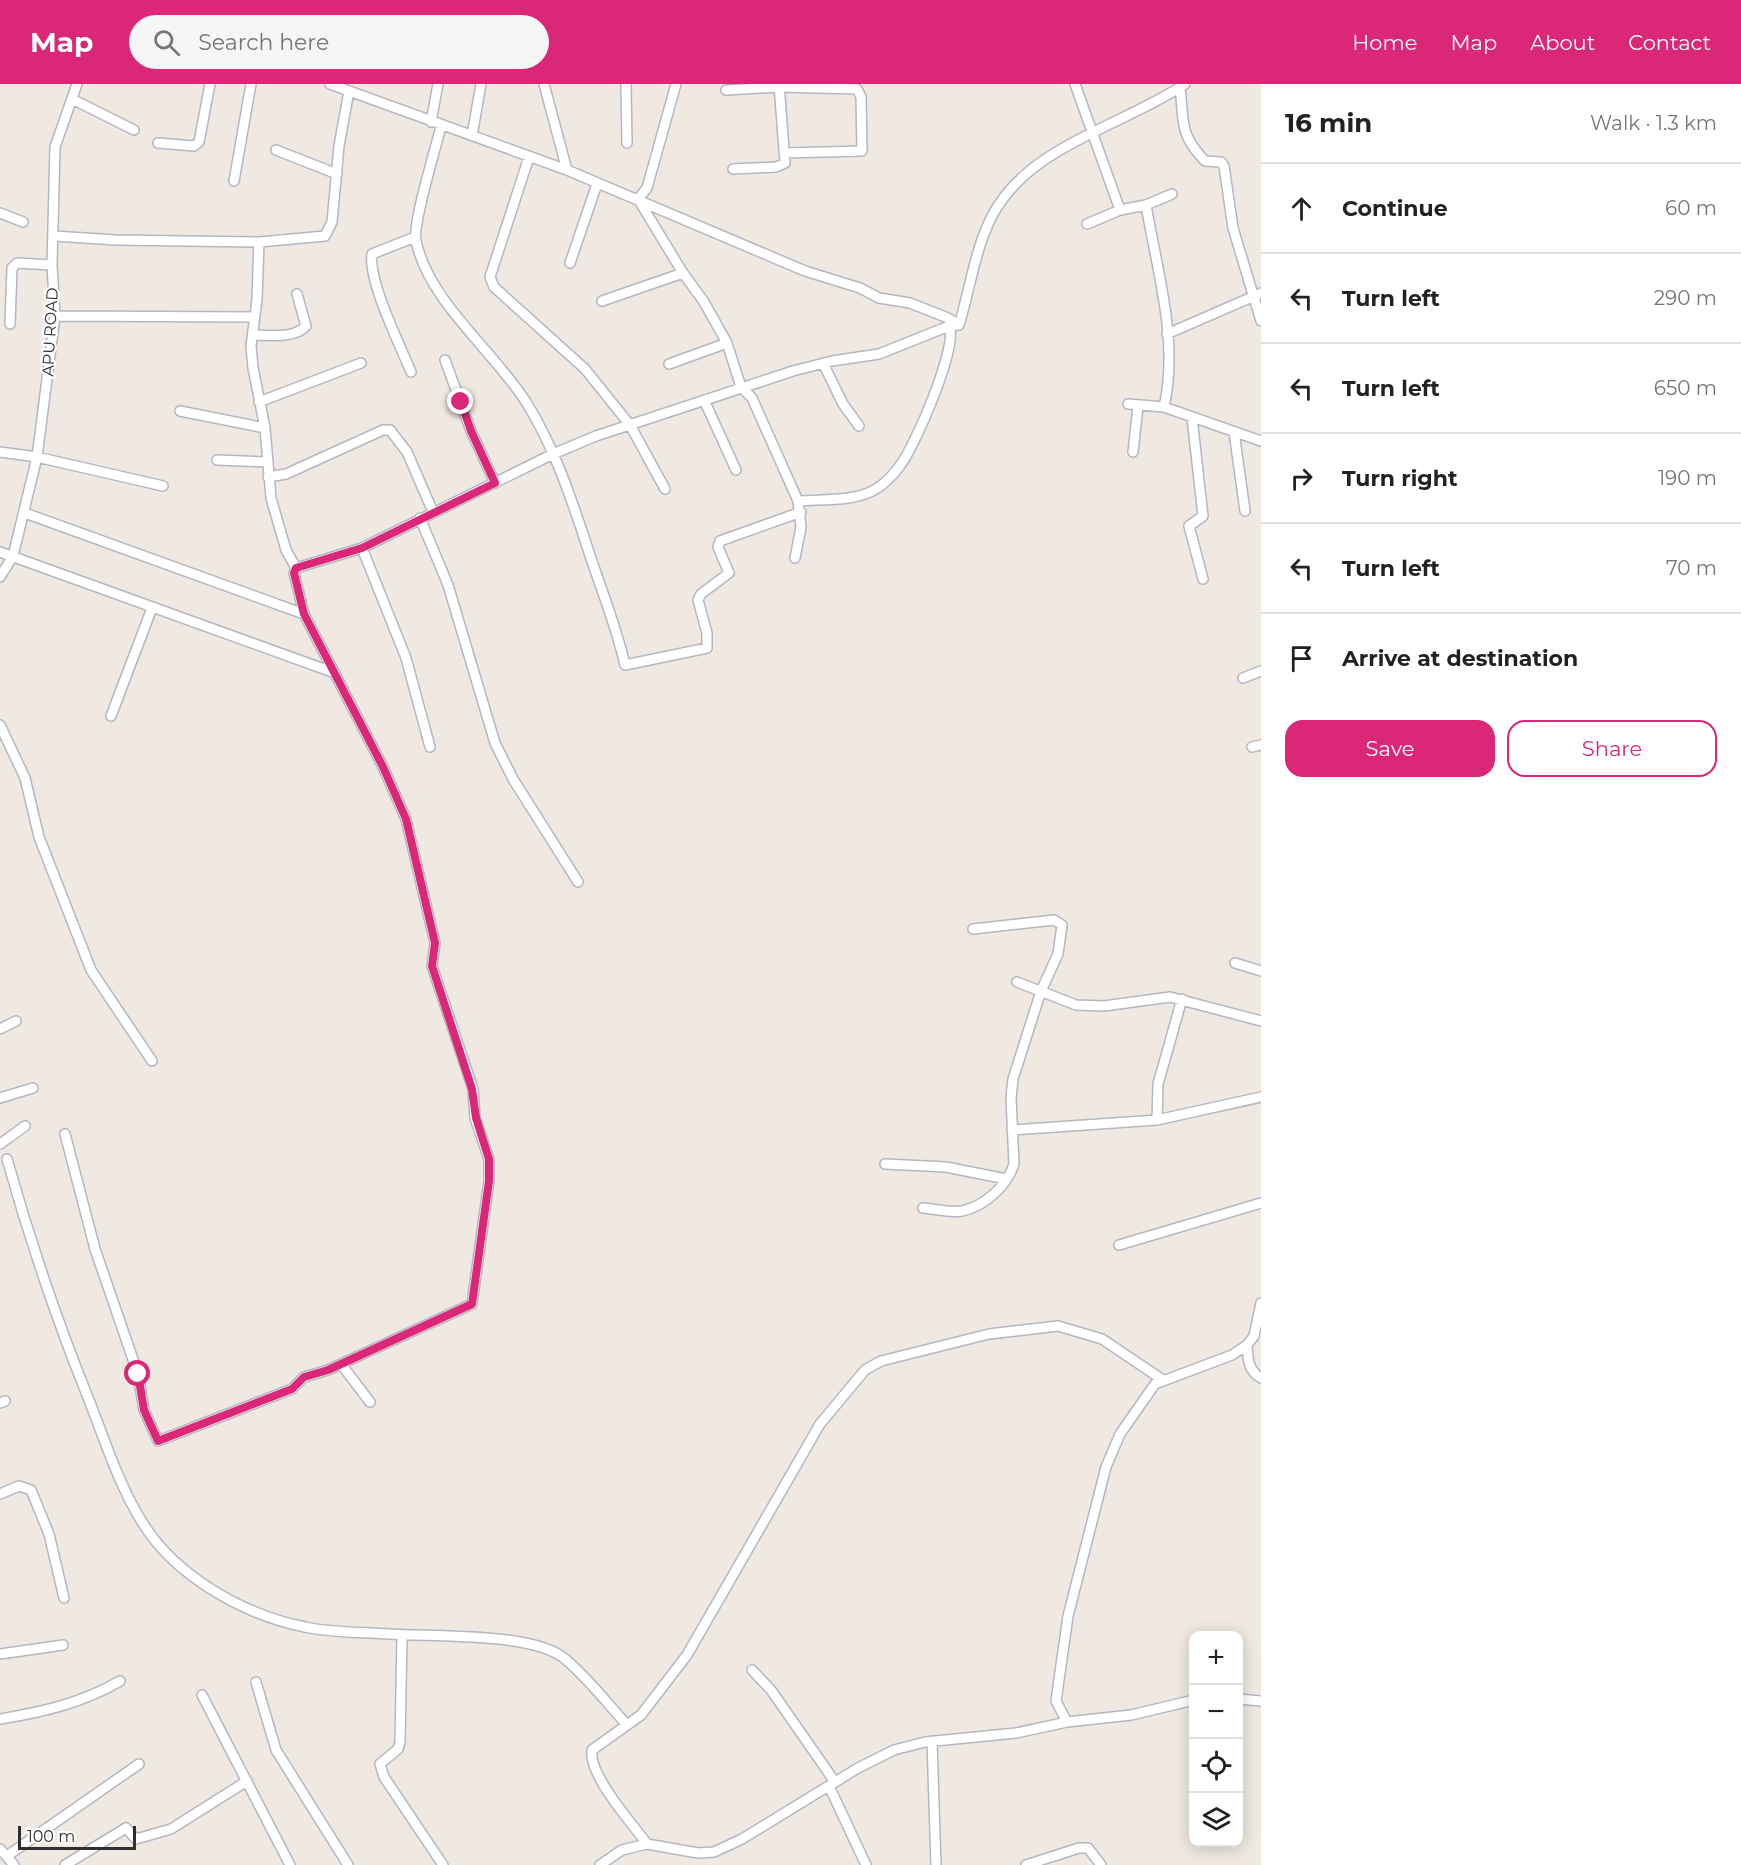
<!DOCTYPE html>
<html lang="en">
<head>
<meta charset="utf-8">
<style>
	:root { --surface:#fff; --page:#f6f6f6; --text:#222; --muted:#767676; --line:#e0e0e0; --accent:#db2777 }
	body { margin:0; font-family:Montserrat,sans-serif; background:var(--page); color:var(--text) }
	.controls { position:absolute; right:18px; bottom:18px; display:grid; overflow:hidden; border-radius:12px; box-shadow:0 3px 15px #0003 }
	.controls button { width:54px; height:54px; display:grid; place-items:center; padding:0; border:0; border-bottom:2px solid var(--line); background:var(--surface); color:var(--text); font:30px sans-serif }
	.scale { position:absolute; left:18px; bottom:15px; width:118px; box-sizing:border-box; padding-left:6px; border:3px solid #2e2e2e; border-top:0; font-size:16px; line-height:21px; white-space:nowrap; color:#2e2e2e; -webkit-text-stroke:4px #fff; paint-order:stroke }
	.stop { position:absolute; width:18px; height:18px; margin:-14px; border:4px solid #db2777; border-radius:50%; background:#fff }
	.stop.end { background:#db2777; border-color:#fff; box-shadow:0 2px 6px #0008 }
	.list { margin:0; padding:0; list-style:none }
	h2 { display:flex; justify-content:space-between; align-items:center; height:78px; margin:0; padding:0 24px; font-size:26px }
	h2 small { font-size:20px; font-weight:400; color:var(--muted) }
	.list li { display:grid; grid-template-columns:39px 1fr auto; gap:18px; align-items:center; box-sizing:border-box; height:90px; padding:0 24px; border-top:2px solid var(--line) }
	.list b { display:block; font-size:22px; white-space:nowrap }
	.list em { font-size:20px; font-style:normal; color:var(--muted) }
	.actions { display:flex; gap:12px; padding:18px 24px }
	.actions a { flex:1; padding:14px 0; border:2px solid var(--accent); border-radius:18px; text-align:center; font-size:21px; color:var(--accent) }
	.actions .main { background:var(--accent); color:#fff }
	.icon { flex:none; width:33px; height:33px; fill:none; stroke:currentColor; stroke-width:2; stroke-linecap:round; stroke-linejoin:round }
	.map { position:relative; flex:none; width:1261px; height:1781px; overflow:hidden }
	header { display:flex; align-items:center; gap:36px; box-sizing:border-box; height:84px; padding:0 30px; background:var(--accent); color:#fff }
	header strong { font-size:28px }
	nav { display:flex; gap:33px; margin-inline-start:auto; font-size:21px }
	.search { width:420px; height:54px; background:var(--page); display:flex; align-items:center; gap:15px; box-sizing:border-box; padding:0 21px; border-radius:33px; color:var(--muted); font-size:22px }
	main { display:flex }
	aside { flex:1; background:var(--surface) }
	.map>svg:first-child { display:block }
</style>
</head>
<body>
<header>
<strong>Map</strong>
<div class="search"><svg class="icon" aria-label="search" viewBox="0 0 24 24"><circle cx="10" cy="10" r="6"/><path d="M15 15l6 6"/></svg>Search here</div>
<nav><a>Home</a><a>Map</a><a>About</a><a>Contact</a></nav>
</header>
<main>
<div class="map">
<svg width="1261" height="1781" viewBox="0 0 1261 1781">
	<rect width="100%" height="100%" fill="#efe9e1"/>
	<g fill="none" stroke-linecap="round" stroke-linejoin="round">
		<defs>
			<path id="minor" d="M 330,0 L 567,86 L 805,187 L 860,204 L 879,214 L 910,219 L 948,234 L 959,241
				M 544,0 L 567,86
				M 626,0 L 627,59
				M 1075,0 L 1120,126
				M 1180,3 C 1184,38 1179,50 1205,77 L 1221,78 L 1224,82 L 1233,144 L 1261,237
				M 726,6 L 779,3 L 857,5 L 861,13 L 862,67 L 784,69
				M 72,15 L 134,46
				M 431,38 L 438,0
				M 441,42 C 436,64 412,140 416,157 C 429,218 494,267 526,318 C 553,361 569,408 585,456 C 598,498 615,537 625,581 L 707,564 L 707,549 L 698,516 L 701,510 L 729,489 L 718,463 L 720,457 L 801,428
				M 472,52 L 481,0
				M 158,59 L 194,62 L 199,58 L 210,0
				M 276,66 L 337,90
				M 529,73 L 490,193 L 494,203 L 585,285 L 630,341 L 665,405
				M 733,85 L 776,83 L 785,79 L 779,0
				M 234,97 L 251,0
				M 638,115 L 683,189 L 704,218 L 727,259 L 741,303 L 752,314 L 798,417 L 801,443 L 795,474
				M 638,115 L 647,104 L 676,0
				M 1146,121 L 1172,110
				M 0,129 L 23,138
				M 1087,140 L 1120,126 L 1146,121 C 1157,186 1179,258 1164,323
				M 54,152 L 116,156 L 259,158 L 325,152 L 332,138 L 339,62 L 349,7
				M 259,158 L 257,216 L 251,262 L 253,284 L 265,344 L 271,414 L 286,466 L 296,484
				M 570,179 L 597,100
				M 602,217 L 683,189
				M 55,232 L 254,233
				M 10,240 L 12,184 L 17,179 L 52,181
				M 959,241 C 970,205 975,165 992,132 C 1029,61 1123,42 1185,0
				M 1167,250 L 1261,209
				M 253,251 C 270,251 294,255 306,242 L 297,210
				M 445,276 L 471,347 L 495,399
				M 823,279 L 843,320 L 859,342
				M 669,280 L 727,259
				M 411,288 C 400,261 368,197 372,170 L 415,153
				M 704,316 L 736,386
				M 259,318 L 361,279
				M 1128,320 L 1164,323 L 1261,357
				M 180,327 L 265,344
				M 1192,334 L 1203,432 L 1189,442 L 1203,495
				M 1234,348 L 1245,427
				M 0,368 L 37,373 L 163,402
				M 1133,368 L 1138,322
				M 217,376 L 267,378
				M 268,393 L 286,390 L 383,346 L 390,346 L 407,368 L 433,428
				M 798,417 C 822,415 855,418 876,405 C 884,400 893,391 899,383 C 914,365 959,261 949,242
				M 25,429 L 304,530
				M 420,434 L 448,501 L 495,659 L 513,695 L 578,798
				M 362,464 L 406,574 L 430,663
				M 0,468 L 335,589
				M 0,493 L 13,472 L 37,373 L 55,232 L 52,181 L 55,63 L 77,0
				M 1243,594 L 1261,587
				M 111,632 L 152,524
				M 0,641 L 25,694 L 39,753 L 91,886 L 152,977
				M 1252,663 L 1261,661
				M 1235,879 L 1261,887
				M 1017,898 L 1076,921 L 1104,922 L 1170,913 L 1261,937
				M 0,945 L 16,937
				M 0,1014 L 33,1004
				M 1157,1036 L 1158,1000 L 1182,915
				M 1012,1046 L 1157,1036 L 1261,1013
				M 65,1050 L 95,1165 L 138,1290 L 144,1326 L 158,1357 L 292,1305 L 304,1293 L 328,1286 L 472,1220 L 489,1097 L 489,1075 L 475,1034 L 473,1005 L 432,882 L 435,859 L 406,735 L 383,683 L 304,530 L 294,489 L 296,484 L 362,464 L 553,370 L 596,352 L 793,287 L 832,277 L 879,270 L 949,242 L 959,241
				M 0,1060 L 25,1042
				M 7,1075 C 30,1157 57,1237 89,1316 C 105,1357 119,1401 142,1438 C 175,1492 244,1531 305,1543 C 332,1549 362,1548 390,1550 C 432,1553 534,1548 565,1575 C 588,1594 607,1619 627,1641
				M 885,1080 L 946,1083 L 1006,1095
				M 923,1124 C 935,1125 950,1129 962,1127 C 985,1122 1007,1102 1014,1080 L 1011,1014 L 1013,995 L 1041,907 L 1058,870 L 1062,841 L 1054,836 L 973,845
				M 1119,1161 L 1261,1119
				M 1247,1261 C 1248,1276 1248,1286 1261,1294
				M 341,1280 L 370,1318
				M 0,1319 L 5,1317
				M 0,1410 L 19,1402 L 31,1406 L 49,1450 L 64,1514
				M 402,1551 L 400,1658 L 398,1665 L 380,1680 L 384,1693 L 443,1781
				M 0,1570 L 63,1561
				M 752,1586 L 771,1606 L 835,1698
				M 256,1598 L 276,1666 L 348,1781
				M 202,1611 L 290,1781
				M 1238,1615 L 1261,1617
				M 0,1635 C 43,1628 82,1619 120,1597
				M 1067,1638 L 1056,1617 L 1068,1532 L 1106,1383 L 1120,1350 L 1155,1300 L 1232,1271 L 1247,1261 L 1254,1252 L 1261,1219
				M 932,1657 L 936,1781
				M 829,1702 L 866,1781
				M 647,1760 C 632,1739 588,1691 592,1666 L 641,1631 L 687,1571 L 820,1340 L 865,1286 L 881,1277 L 989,1250 L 1058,1242 L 1102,1255 L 1163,1296
				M 0,1765 L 14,1781
				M 7,1772 L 139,1680
				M 65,1781 L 126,1744 L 136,1755 L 171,1745 L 247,1697
				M 600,1781 L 622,1766 L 647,1760 L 698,1769 L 714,1768 L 742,1755 L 858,1684 L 894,1666 L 925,1658 L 1016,1649 L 1067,1638 L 1131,1631 L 1194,1616
				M 1026,1781 L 1079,1764 L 1088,1764 L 1101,1781"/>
		</defs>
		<use href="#minor" stroke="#b4b7c1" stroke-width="12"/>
		<use href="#minor" stroke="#fff" stroke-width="9"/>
	</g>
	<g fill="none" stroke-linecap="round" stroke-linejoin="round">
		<path stroke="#db2777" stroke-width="8" d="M 138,1290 L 144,1326 L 158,1357 L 292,1305 L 304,1293 L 328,1286 L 472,1220 L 489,1097 L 489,1075 L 476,1034 L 472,1005 L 432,882 L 435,859 L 406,735 L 383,683 L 304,530 L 294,489 L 296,484 L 362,464 L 495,399 L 471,347 L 461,318"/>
	</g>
	<g text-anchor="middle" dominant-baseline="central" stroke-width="4.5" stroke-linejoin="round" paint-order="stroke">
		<g font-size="16" fill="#2e2e2e" stroke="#fff">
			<text transform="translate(50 248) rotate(-87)">APU ROAD</text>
		</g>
	</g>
</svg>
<div class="controls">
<button>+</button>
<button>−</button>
<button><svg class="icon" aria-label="locate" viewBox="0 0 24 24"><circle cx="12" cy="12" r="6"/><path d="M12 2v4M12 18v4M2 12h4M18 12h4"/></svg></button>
<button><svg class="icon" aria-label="layers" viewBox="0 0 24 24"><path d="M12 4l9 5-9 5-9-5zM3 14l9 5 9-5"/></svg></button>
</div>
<div class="scale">100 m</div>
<div class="stop" style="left:138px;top:1290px"></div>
<div class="stop end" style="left:461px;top:318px"></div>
</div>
<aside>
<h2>16 min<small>Walk · 1.3 km</small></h2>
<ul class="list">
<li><svg class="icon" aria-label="ahead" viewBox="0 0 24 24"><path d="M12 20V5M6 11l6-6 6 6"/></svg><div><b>Continue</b></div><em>60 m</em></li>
<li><svg class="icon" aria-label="left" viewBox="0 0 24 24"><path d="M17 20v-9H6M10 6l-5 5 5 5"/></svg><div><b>Turn left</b></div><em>290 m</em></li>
<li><svg class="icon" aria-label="left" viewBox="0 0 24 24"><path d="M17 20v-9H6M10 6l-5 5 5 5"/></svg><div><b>Turn left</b></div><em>650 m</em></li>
<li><svg class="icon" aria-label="right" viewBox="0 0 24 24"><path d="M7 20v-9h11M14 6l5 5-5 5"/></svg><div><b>Turn right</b></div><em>190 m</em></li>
<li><svg class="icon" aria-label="left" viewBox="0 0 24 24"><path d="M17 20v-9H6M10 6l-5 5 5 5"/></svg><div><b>Turn left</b></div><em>70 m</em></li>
<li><svg class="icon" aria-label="arrive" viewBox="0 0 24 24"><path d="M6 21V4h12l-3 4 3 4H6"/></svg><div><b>Arrive at destination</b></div></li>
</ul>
<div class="actions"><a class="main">Save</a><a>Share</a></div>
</aside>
</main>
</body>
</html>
